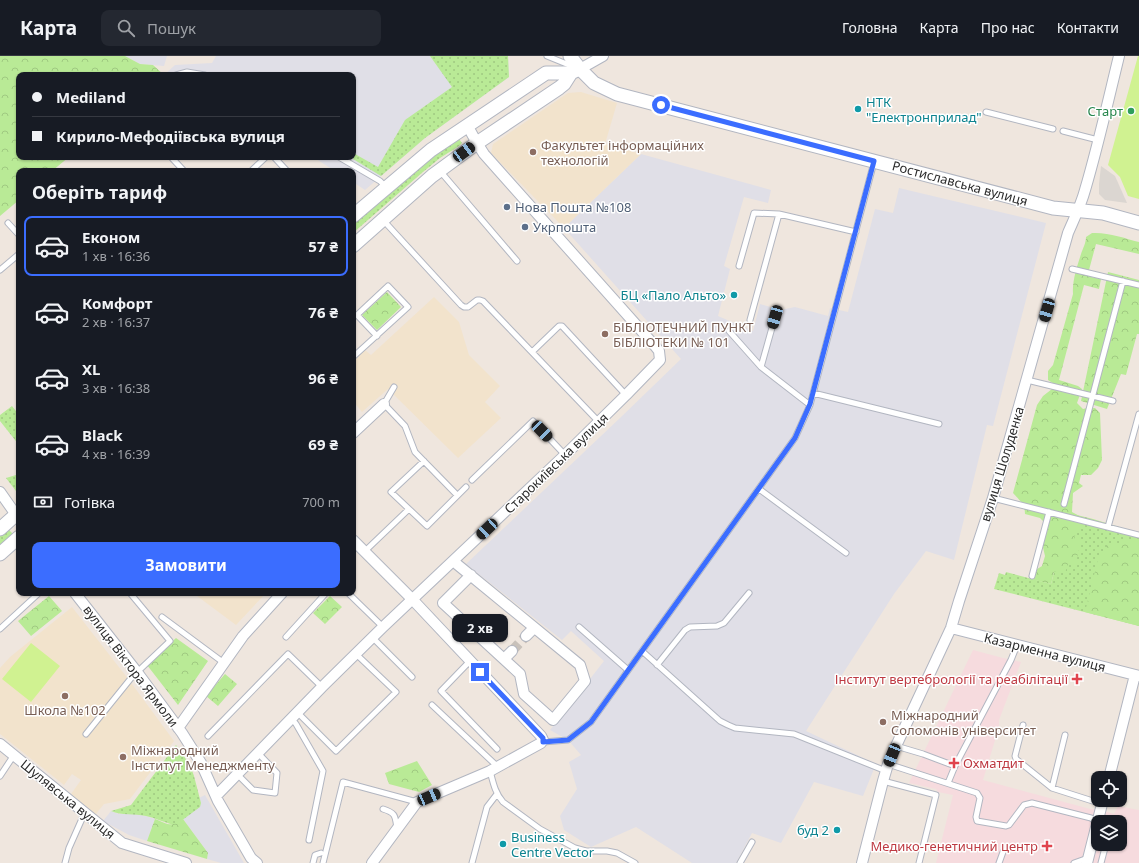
<!DOCTYPE html>
<html lang="uk">
<meta charset="utf-8">
<style>
body{margin:0;font-family:"Noto Sans",sans-serif;background:#242831;color:#f1f3f6;height:100vh;display:flex;flex-direction:column;font-size:15px;white-space:nowrap}
*{box-sizing:border-box;margin:0}
p{font-size:13px;color:#9ea1a6}
.icon{flex:none;width:22px;height:22px;fill:none;stroke:currentColor;stroke-width:2;stroke-linecap:round;stroke-linejoin:round}
.map{position:relative;flex:1;overflow:hidden}
.side{position:absolute;left:16px;top:112px;width:340px;height:428px;display:flex;flex-direction:column;background:#171b24;border-radius:8px;box-shadow:0 1px 3px #0004}
.side>*{flex:none}
.top-card{position:absolute;left:16px;top:16px;width:340px;height:88px;border-radius:8px;box-shadow:0 1px 3px #0004;display:grid;align-content:center;height:88px;padding:0 16px;background:#171b24}
.fabs{position:absolute;left:1091px;top:715px;display:grid;gap:8px}
.fabs a{display:grid;place-items:center;width:36px;height:36px;border-radius:8px;background:#171b24;box-shadow:0 1px 3px #0004;font-size:20px}
.end{position:absolute;width:18px;height:18px;margin:-9px;border:5px solid #3b6dff;background:#fff;box-shadow:0 0 0 2px #fff}
.from{border-radius:50%}
.bubble{position:absolute;height:28px;border-radius:8px;background:#171b24;box-shadow:0 1px 3px #0004;font-size:13px;font-weight:700;line-height:28px;text-align:center}
.car{position:absolute;width:12px;height:24px;margin:-12px -6px;border-radius:5px;box-shadow:0 0 3px 1px #0007;background:linear-gradient(#222 24%,#8ab4d8 0 40%,#222 0 76%,#8ab4d8 0 86%,#222 0)}
.top-card b{display:flex;align-items:center;gap:14px;height:38px;font-size:15px}
.top-card b+b{border-top:1px solid #363941}
.top-card i{width:10px;height:10px;background:#f1f3f6}
ul{padding:0;list-style:none}
li{display:flex;align-items:center;gap:12px;height:60px;margin:0 8px 6px;padding:0 8px;border:2px solid transparent;border-radius:8px}
li div{flex:1}
li b{display:block;font-size:15px}
li em{font-style:normal;font-weight:700}
li.current{border-color:#3b6dff}
li>.icon{width:36px;height:36px;stroke-width:1.5}
h2{padding:0 16px;font-size:18px;line-height:48px}
.pay{display:flex;align-items:center;gap:10px;height:44px;padding:0 16px;font-size:15px}
.pay p{margin-inline-start:auto}
.primary-button{display:flex;gap:8px;margin-top:auto;padding:8px 16px}
.primary-button a{flex:1;height:46px;border-radius:8px;background:#3b6dff;color:#fff;font-size:16px;font-weight:700;line-height:46px;text-align:center}
header{display:flex;align-items:center;gap:24px;box-sizing:border-box;height:56px;padding:0 20px;background:#171b24;border-bottom:1px solid #363941}
header strong{font-size:19px}
nav{display:flex;gap:22px;margin-inline-start:auto;font-size:14px}
.search{width:280px;height:36px;background:#242831;display:flex;align-items:center;gap:10px;box-sizing:border-box;padding:0 14px;border-radius:8px;color:#9ea1a6;font-size:15px}
.map>svg:first-child{display:block}
.industrial{fill:#e0dfe7}
.education{fill:#f2e3cc}
.medical{fill:#f6dbde;fill-rule:evenodd}
.grass{fill:url(#grass-dots)}
.forest{fill:url(#forest-crowns)}
.pitch{fill:#d0f291}
.plaza{fill:#dbd6d1}
.lines{fill:none;stroke-linecap:round;stroke-linejoin:round}
.minor-tunnel{stroke:#c8c1ba;stroke-width:10;stroke-dasharray:10 5;stroke-linecap:butt}
.service-casing{stroke:#b2b6c1;stroke-width:7}
.minor-casing{stroke:#b2b6c1;stroke-width:12}
.tertiary-casing{stroke:#b2b6c1;stroke-width:15}
.service{stroke:#fff;stroke-width:5}
.minor{stroke:#fff;stroke-width:10}
.tertiary{stroke:#fff;stroke-width:13}
.route{stroke:#3b6dff;stroke-width:5}
.culture-dot{fill:#0f9aa8;stroke:#fff;stroke-width:1.5}
.leisure-dot{fill:#2e9e5b;stroke:#fff;stroke-width:1.5}
.education-dot{fill:#8d6e63;stroke:#fff;stroke-width:1.5}
.service-dot{fill:#5c6f8a;stroke:#fff;stroke-width:1.5}
.health-dot{fill:#e0444e;stroke:#fff;stroke-width:1.5}
.labels{text-anchor:middle;dominant-baseline:central;stroke-width:3;stroke-linejoin:round;paint-order:stroke}
.culture-label{font-size:13px;fill:#0d838f;stroke:#fff;text-anchor:start}
.leisure-label{font-size:13px;fill:#27864d;stroke:#fff;text-anchor:end}
.education-label{font-size:13px;fill:#785e54;stroke:#fff;text-anchor:start}
.street-label{font-size:13px;fill:#2c2c2c;stroke:#fff}
.service-label{font-size:13px;fill:#4e5e75;stroke:#fff;text-anchor:start}
.health-label{font-size:13px;fill:#be3a42;stroke:#fff;text-anchor:end}
</style>
<header>
<strong>Карта</strong>
<div class="search"><svg class="icon" aria-label="search" viewBox="0 0 24 24"><circle cx="10" cy="10" r="6"/><path d="M15 15l6 6"/></svg>Пошук</div>
<nav><a>Головна</a><a>Карта</a><a>Про нас</a><a>Контакти</a></nav>
</header>
<div class="map">
<svg width="1139" height="807" viewBox="0 0 1139 807">
<defs>
<pattern id="grass-dots" width="8" height="8" patternUnits="userSpaceOnUse"><rect width="8" height="8" fill="#b9ea96"/><path d="M2 2h.1M6 6h.1" fill="none" stroke="#9fc981" stroke-width="1.8" stroke-linecap="round"/></pattern>
<pattern id="forest-crowns" width="20" height="18" patternUnits="userSpaceOnUse"><rect width="20" height="18" fill="#b9ea96"/><path d="M2 6a3 3 0 1 1 6 0M12 15a3 3 0 1 1 6 0" fill="none" stroke="#9fc981"/></pattern>
</defs>
<rect width="100%" height="100%" fill="#efe6de"/>
<path class="industrial" d="M125,0H167L164,10L140,8Z
M216,0H508L509,21L425,82L365,134L353,126V115H335L313,101H353V19H164L175,9L212,7Z
M641,98L771,134L768,147L744,141L724,210L730,213L718,260L753,275L760,248L780,254L795,251L828,260L830,252L848,256L875,153L893,157L899,132L1046,167L993,370L987,369L954,504L926,495L894,538L806,675L876,708L863,740L814,726L781,787L752,777L736,807H692L636,771L591,791L564,774L560,760L577,733L569,706L581,699L568,684L550,674L604,605L571,575L562,584L466,508L620,362L681,303L564,172Z
M205,739L244,807H221L207,803L208,797L183,763L199,751L201,747L199,742Z
M111,755L119,758L131,757L146,760L155,763L147,785L129,779L103,765Z"/>
<path class="education" d="M581,36L617,47L605,88L641,98L564,172L491,97L493,88L568,37Z
M434,241L459,266L469,299L500,330L485,346L501,362L458,402L388,333L362,356L353,345V306L365,294L371,299Z
M193,537H266L236,569Z
M72,551L129,624L174,685L130,743L104,748L95,759L71,738L81,724L72,718L64,729L0,678V612L10,601Z"/>
<path class="medical" d="M973,594L1003,602L1021,606L999,664V671L983,724L1090,753L1101,754L1114,758L1118,750L1139,754V807H936L953,739L938,736L936,733L909,727ZM1098,766H1120V788H1098Z"/>
<path class="grass" d="M430,0H508L509,21L425,82L381,120L353,103L355,98L378,111L405,64L452,31Z
M459,83L462,87L459,90L440,102L423,116L353,177V165L414,111Z
M12,350L19,359V389L0,365V359Z
M19,417V439L6,422L16,419Z
M1069,457L1093,463L1139,477V570L994,533L999,517L1005,519L1006,516L1051,528Z
M3,474H9L13,478L0,490V477Z
M176,689L190,709L194,720L201,747L200,751L177,768L173,769C164,766 155,762 146,760C134,757 122,760 111,755L131,749Z"/>
<path class="forest" d="M0,0H125L140,8L153,9L164,19H19V101H69L52,115H19V144L0,160Z
M1092,177C1108,176 1124,182 1139,186V198L1096,188L1089,214L1091,221L1101,223L1099,233L1084,229L1059,324L1078,330L1082,333L1077,347L1083,353L1087,352H1095L1100,357L1102,404L1098,412L1091,419H1081L1079,427L1083,430L1073,437L1072,456L1083,462C1081,469 1077,475 1074,482L1081,486L1075,509L1068,508L1065,517L1058,515L1054,516L1051,528L1030,523L1034,515L1042,510L1045,500L1041,483L1046,468L1040,462L1025,458C1025,448 1019,444 1013,437L1037,349L1043,340L1052,333L1054,328L1048,324V315L1053,309L1073,238C1072,225 1077,211 1081,198C1083,192 1086,187 1086,181Z
M1108,216L1139,224V278H1137L1126,319L1121,318L1107,353L1081,345Z
M387,236L401,251L377,274L362,259Z
M1129,483H1139V570L1085,556L1098,503L1104,499L1108,488H1118Z
M49,540L62,555L31,580L18,565Z
M330,540L342,551L325,568L313,557Z
M176,582L208,605L178,649L147,609Z
M225,618L237,628L218,650L206,640Z
M417,705L432,729L419,736L389,728L385,717Z
M155,763C168,768 171,772 183,763L208,797L207,803L147,785Z"/>
<path class="pitch" d="M1138,0H1139V143L1128,140L1120,121L1108,109Z
M31,587L60,610L31,646L2,623Z"/>
<path class="plaza" d="M1101,110L1115,120L1127,147L1105,144L1099,138V128Z"/>
<g class="lines">
<path class="minor-tunnel" d="M512,595L526,580"/>
<defs>
<path id="service" d="M547,0L574,11
M176,19L187,16L205,19
M986,56L1053,73
M1063,75L1098,84
M171,101L184,115
M274,101L287,115
M339,101L380,125L386,131
M251,115L266,101
M440,115L517,205
M383,164L461,249L464,251H468L477,244H480L483,245L599,366
M8,167L19,179
M739,210L754,157L779,158L856,176
M1072,213L1139,229
M0,214L19,198
M750,264L779,158
M729,275L761,311L810,349
M532,296L559,270H562L626,339
M353,301L408,251L388,230L357,259L377,280
M761,311L775,261
M1027,324L1113,345
M394,331L384,348L405,370L415,396L457,439
M813,337L939,368
M472,424L533,365L565,399
M759,433L846,497
M993,442L1139,479
M1064,448L1123,225
M409,453L391,436L424,405
M1108,471L1139,358
M364,496L409,453L427,470L466,431
M1032,520L1049,456
M348,537L383,571
M162,561L224,607
M579,571L628,614
M0,573L39,537
M286,581L326,537
M373,582L412,621
M642,595L720,665L728,669L735,672L794,678L886,715
M470,605L441,635L497,693
M657,609L685,574L690,571L717,570L724,567L749,537
M432,649L498,711
M298,657L336,695L396,636L356,598
M292,663L296,668L323,715L309,784
M1023,669L1015,700L1016,703L1052,732L1102,748
M86,678L132,621L170,585L130,537
M208,680L288,598L322,631
M543,686L568,684L591,666L795,382L810,349L874,106
M896,690L923,698L955,710
M888,708L977,737L980,742L976,761L977,765L1006,770L1009,769L1024,749L1032,747L1091,762L1098,768
M490,715C493,726 495,737 503,746L540,773L575,792L586,795H607L617,797L635,807
M237,718L253,734L275,737L277,717L258,697
M0,720L14,699
M883,725L936,739L919,807
M948,727L955,710L1011,604L1017,589
M1052,732L1065,679
M383,753C396,757 395,760 397,772
M65,807L69,792L85,756
M313,807L315,799L321,797
M323,807L343,726L417,746
M472,807L487,751L497,738
M740,807L752,786
M999,807L1003,796
M1074,807L1088,802
M1101,807L1106,788"/>
<path id="minor" d="M580,13L603,0
M353,377L384,348
M0,436L19,463
M353,484L412,543L541,680L543,684L541,687L490,715L417,746L372,807
M453,505L580,609L585,625L553,664L524,638L520,618L443,547L471,519
M75,537L137,616L182,677L201,707L218,745L251,802L257,807
M951,572L1139,620
M526,580L534,572
M504,603L512,595
M178,672L243,580L282,537
M0,688L122,787L186,807
M1109,722L1135,619
M216,740L322,631L383,571L565,399L626,339L660,304L659,295L655,290L484,98L477,87L467,69
M862,807L883,725L888,708L896,690L951,572L959,545L993,442L1068,177C1074,163 1081,149 1085,134C1098,90 1108,45 1119,0
M1087,807L1103,744"/>
<path id="tertiary" d="M570,0L580,13L594,27L617,38L1053,152L1103,157L1139,167
M353,160L431,94L546,17H571L577,14
M353,190L432,120L477,87L559,32L564,28L571,17
M0,473L19,456
M0,498L19,481"/>
</defs>
<use href="#service" class="service-casing"/>
<use href="#minor" class="minor-casing"/>
<use href="#tertiary" class="tertiary-casing"/>
<use href="#service" class="service"/>
<use href="#minor" class="minor"/>
<use href="#tertiary" class="tertiary"/>
</g>
<g class="lines">
<path class="route" d="M480,616L543,682V686L568,684L591,666L795,382L810,348L874,105L661,49"/>
</g>
<g class="culture-dot">
<circle cx="858" cy="53" r="4"/>
<circle cx="734" cy="239" r="4"/>
<circle cx="837" cy="774" r="4"/>
<circle cx="503" cy="788" r="4"/>
</g>
<circle class="leisure-dot" cx="1131" cy="55" r="4"/>
<g class="education-dot">
<circle cx="533" cy="96" r="4"/>
<circle cx="605" cy="278" r="4"/>
<circle cx="65" cy="640" r="4"/>
<circle cx="883" cy="666" r="4"/>
<circle cx="123" cy="701" r="4"/>
</g>
<g class="service-dot">
<circle cx="507" cy="151" r="4"/>
<circle cx="525" cy="171" r="4"/>
</g>
<g class="health-dot">
<path d="M1075 617h4v4h4v4h-4v4h-4v-4h-4v-4h4z"/>
<path d="M952 701h4v4h4v4h-4v4h-4v-4h-4v-4h4z"/>
<path d="M1045 784h4v4h4v4h-4v4h-4v-4h-4v-4h4z"/>
</g>
<g class="labels">
<g class="culture-label">
<text x="866" y="46">НТК<tspan x="866" dy="15">"Електронприлад"</tspan></text>
<text x="726" y="239" text-anchor="end">БЦ «Пало Альто»</text>
<text x="829" y="774" text-anchor="end">буд 2</text>
<text x="511" y="781">Business<tspan x="511" dy="15">Centre Vector</tspan></text>
</g>
<g class="leisure-label">
<text x="1123" y="55">Старт</text>
</g>
<g class="education-label">
<text x="541" y="89">Факультет інформаційних<tspan x="541" dy="15">технологій</tspan></text>
<text x="613" y="271">БІБЛІОТЕЧНИЙ ПУНКТ<tspan x="613" dy="15">БІБЛІОТЕКИ № 101</tspan></text>
<text x="65" y="654" text-anchor="middle">Школа №102</text>
<text x="891" y="659">Міжнародний<tspan x="891" dy="15">Соломонів університет</tspan></text>
<text x="131" y="694">Міжнародний<tspan x="131" dy="15">Інститут Менеджменту</tspan></text>
</g>
<g class="street-label">
<text transform="translate(960 127) rotate(15)">Ростиславська вулиця</text>
<text transform="translate(556 407) rotate(-44)">Старокиївська вулиця</text>
<text transform="translate(1002 408) rotate(-73)">вулиця Шолуденка</text>
<text transform="translate(1045 596) rotate(14)">Казарменна вулиця</text>
<text transform="translate(131 610) rotate(53)">вулиця Віктора Ярмоли</text>
<text transform="translate(68 743) rotate(39)">Шулявська вулиця</text>
</g>
<g class="service-label">
<text x="515" y="151">Нова Пошта №108</text>
<text x="533" y="171">Укрпошта</text>
</g>
<g class="health-label">
<text x="1068" y="623">Інститут вертебрології та реабілітації</text>
<text x="963" y="707" text-anchor="start">Охматдит</text>
<text x="1038" y="790">Медико-генетичний центр</text>
</g>
</g>
</svg>
<div class="fabs">
<a><svg class="icon" aria-label="locate" viewBox="0 0 24 24"><circle cx="12" cy="12" r="6"/><path d="M12 2v4M12 18v4M2 12h4M18 12h4"/></svg></a>
<a><svg class="icon" aria-label="layers" viewBox="0 0 24 24"><path d="M12 4l9 5-9 5-9-5zM3 14l9 5 9-5"/></svg></a>
</div>
<i class="end from" style="left:661px;top:49px"></i>
<i class="end" style="left:480px;top:616px"></i>
<div class="bubble" style="left:452px;top:558px;width:56px">2 хв</div>
<i class="car" style="left:464px;top:96px;rotate:54deg"></i>
<i class="car" style="left:1047px;top:254px;rotate:196deg"></i>
<i class="car" style="left:775px;top:261px;rotate:196deg"></i>
<i class="car" style="left:542px;top:375px;rotate:136deg"></i>
<i class="car" style="left:487px;top:473px;rotate:227deg"></i>
<i class="car" style="left:892px;top:699px;rotate:202deg"></i>
<i class="car" style="left:429px;top:741px;rotate:67deg"></i>
<div class="top-card">
<b><i class="from"></i>Mediland</b>
<b><i></i>Кирило-Мефодіївська вулиця</b>
</div>
<section class="side">
<h2>Оберіть тариф</h2>
<ul>
<li class="current"><svg class="icon" aria-label="car" viewBox="0 0 24 24"><path d="M5 17H2v-5l4-1 3-4h7l3 4 3 1v5h-3M9 17h6M6 11h13"/><circle cx="7" cy="17" r="2"/><circle cx="17" cy="17" r="2"/></svg><div><b>Економ</b><p>1 хв · 16:36</p></div><em>57 ₴</em></li>
<li><svg class="icon" aria-label="car" viewBox="0 0 24 24"><path d="M5 17H2v-5l4-1 3-4h7l3 4 3 1v5h-3M9 17h6M6 11h13"/><circle cx="7" cy="17" r="2"/><circle cx="17" cy="17" r="2"/></svg><div><b>Комфорт</b><p>2 хв · 16:37</p></div><em>76 ₴</em></li>
<li><svg class="icon" aria-label="car" viewBox="0 0 24 24"><path d="M5 17H2v-5l4-1 3-4h7l3 4 3 1v5h-3M9 17h6M6 11h13"/><circle cx="7" cy="17" r="2"/><circle cx="17" cy="17" r="2"/></svg><div><b>XL</b><p>3 хв · 16:38</p></div><em>96 ₴</em></li>
<li><svg class="icon" aria-label="car" viewBox="0 0 24 24"><path d="M5 17H2v-5l4-1 3-4h7l3 4 3 1v5h-3M9 17h6M6 11h13"/><circle cx="7" cy="17" r="2"/><circle cx="17" cy="17" r="2"/></svg><div><b>Black</b><p>4 хв · 16:39</p></div><em>69 ₴</em></li>
</ul>
<div class="pay"><svg class="icon" aria-label="cash" viewBox="0 0 24 24"><path d="M3 7h18v10H3z"/><circle cx="12" cy="12" r="2"/></svg>Готівка<p>700 m</p></div>
<div class="primary-button"><a>Замовити</a></div>
</section>
</div>
